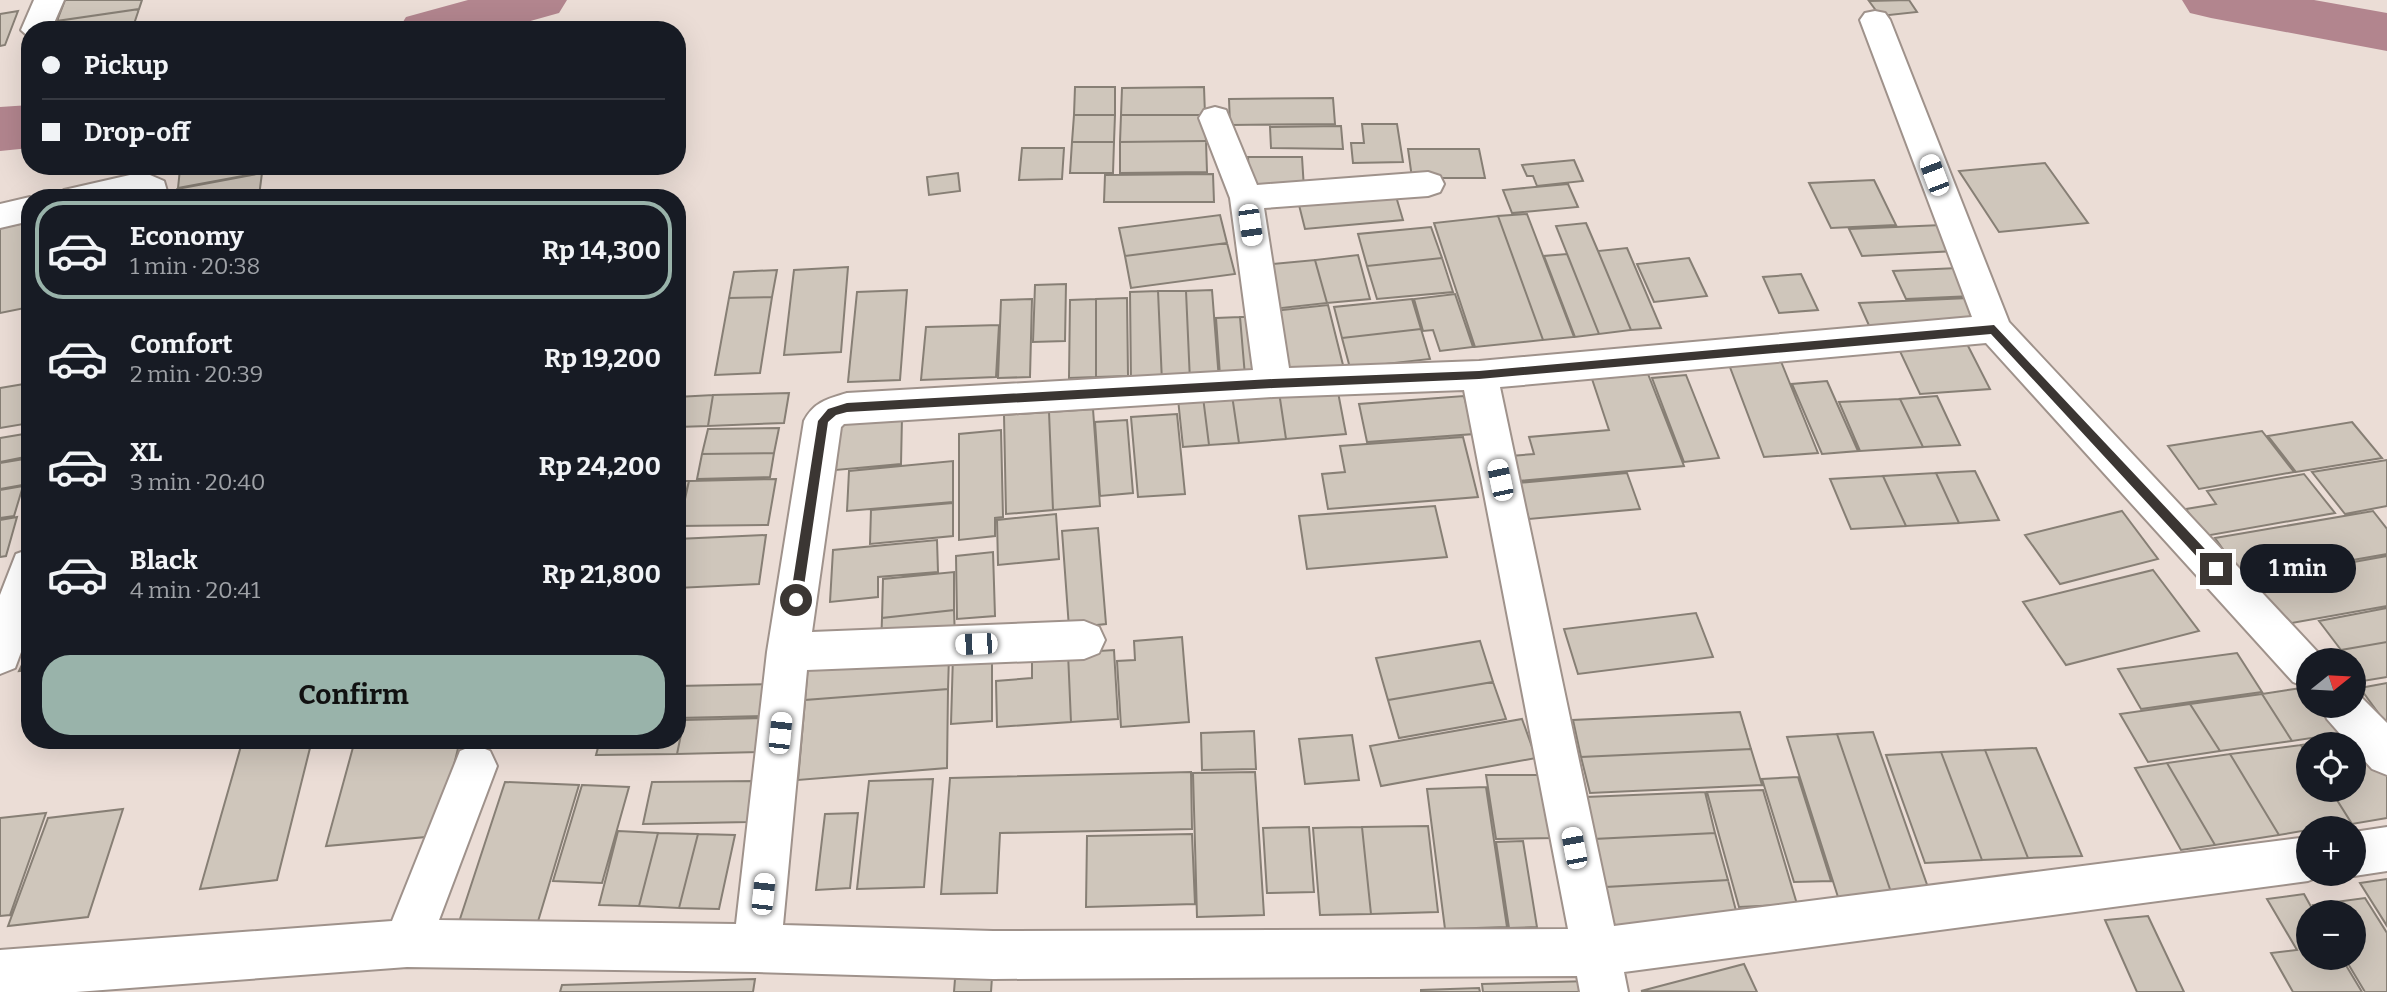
<!DOCTYPE html>
<meta charset="utf-8">
<style>
body{margin:0;font-family:Bitter,serif;background:#20242c;color:#f1f3f6;height:100vh;display:flex;flex-direction:column;font-size:26px;white-space:nowrap}
*{box-sizing:border-box;margin:0}
p{font-size:23px;color:#9ea1a6}
.icon{flex:none;width:38px;height:38px;fill:none;stroke:currentColor;stroke-width:2;stroke-linecap:round;stroke-linejoin:round}
.map{position:relative;flex:1;overflow:hidden}
.sheet{position:absolute;left:21px;top:189px;width:665px;height:560px;display:flex;flex-direction:column;background:#171b24;border-radius:28px;box-shadow:0 7px 28px #0002}
.sheet>*{flex:none}
.guide{position:absolute;left:21px;top:21px;width:665px;height:154px;border-radius:28px;box-shadow:0 7px 28px #0002;display:grid;align-content:center;height:154px;padding:0 21px;background:#171b24}
.needle{width:46px;rotate:72deg}
.controls{position:absolute;left:2296px;top:648px;display:grid;gap:14px}
.controls a{display:grid;place-items:center;width:70px;height:70px;border-radius:50%;background:#171b24;box-shadow:0 7px 28px #0002;font-size:35px}
.end{position:absolute;width:32px;height:32px;margin:-16px;border:9px solid #3b3633;background:#fff;box-shadow:0 0 0 4px #fff}
.from{border-radius:50%}
.bubble{position:absolute;height:49px;border-radius:24px;background:#171b24;box-shadow:0 7px 28px #0002;font-size:23px;font-weight:700;line-height:49px;text-align:center}
.car{position:absolute;width:21px;height:42px;margin:-21px -10px;border-radius:9px;box-shadow:0 0 5px 2px #0007;background:linear-gradient(#fff 24%,#345 0 40%,#fff 0 76%,#345 0 86%,#fff 0)}
.guide b{display:flex;align-items:center;gap:24px;height:66px;font-size:26px}
.guide b+b{border-top:2px solid #363941}
.guide i{width:18px;height:18px;background:#f1f3f6}
ul{padding:12px 0 0;list-style:none}
li{display:flex;align-items:center;gap:21px;height:98px;margin:0 14px 10px;padding:0 7px;border:4px solid transparent;border-radius:28px}
li div{flex:1}
li b{display:block;font-size:26px}
li em{font-style:normal;font-weight:700}
li.selected{border-color:#99b3aa}
li>.icon{width:63px;height:63px;stroke-width:1.5}
.button{display:flex;gap:14px;margin-top:auto;padding:14px 21px}
.button a{flex:1;height:80px;border-radius:28px;background:#99b3aa;color:#111;font-size:28px;font-weight:700;line-height:80px;text-align:center}
.map>svg:first-child{display:block}
.lines{fill:none;stroke-linecap:round;stroke-linejoin:round}
.river{fill:#b2858e;fill-rule:evenodd}
.building{fill:#cfc6bb;stroke:#877f75;stroke-width:2}
.street-casing{stroke:#9f928b;stroke-width:4}
.street{fill:#fff;fill-rule:evenodd}
.route{fill:#3b3633}
</style>
<div class="map">
<svg width="2387" height="992" viewBox="0 0 2387 992">
<rect width="100%" height="100%" fill="#ebddd6"/>
<g class="lines">
<path class="river" d="M468,0H567L559,13L498,30H398L406,17Z
M2182,0H2314L2387,13V51L2211,18L2190,13Z
M30,105V148L0,151V107Z"/>
</g>
<path class="building" d="M65,0H142L139,9L57,21Z
M1909,0L1917,12L1880,16L1869,1Z
M139,9L132,30H54L57,21Z
M18,11L5,45L0,46V14Z
M1075,87H1115V115H1074Z
M1204,87L1205,115H1121L1122,88Z
M1333,98L1335,124L1230,125L1229,99Z
M1074,115H1115L1114,142H1072Z
M1121,115H1205L1206,141L1120,142Z
M1362,124H1397L1403,162L1353,163L1351,143H1364Z
M1341,126L1343,149L1271,148L1270,127Z
M1206,141L1207,172L1120,173V142Z
M1072,142H1114L1113,173H1070Z
M1022,148H1064L1062,179L1019,180Z
M1408,149H1479L1485,178H1412Z
M1248,157H1302L1304,189L1250,190Z
M1574,160L1583,181L1537,186L1533,176H1527L1522,165Z
M2045,163L2088,223L1999,232L1959,171Z
M195,166H265L264,172L178,188L180,169Z
M262,173L259,196L176,198L177,189Z
M958,173L960,191L929,195L927,177Z
M1213,174L1214,202H1104L1105,175Z
M1874,180L1896,225L1831,228L1809,183Z
M1568,184L1578,207L1512,213L1503,190Z
M1395,193L1403,220L1305,229L1298,201Z
M1527,214L1574,337L1543,340L1498,216Z
M1220,215L1227,243L1125,256L1119,228Z
M1498,216L1543,340L1475,347L1434,223Z
M30,222V307L0,313V228Z
M1586,223L1598,251L1631,330L1599,334L1556,226Z
M1942,225L1955,251L1862,256L1849,229Z
M1431,227L1442,258L1367,266L1358,234Z
M1227,243L1235,274L1131,288L1125,256Z
M1627,248L1661,328L1631,330L1598,251Z
M1567,254L1599,334L1575,337L1544,256Z
M1358,255L1370,299L1327,303L1315,260Z
M1442,258L1453,292L1377,299L1367,266Z
M1689,258L1707,296L1654,302L1637,264Z
M1315,260L1327,303L1273,309L1263,265Z
M848,267L841,352L784,355L794,270Z
M1958,268L1973,296L1906,299L1893,271Z
M777,270L772,297L729,298L734,272Z
M1801,274L1818,310L1779,313L1763,277Z
M1066,284L1065,341L1033,342L1035,285Z
M907,290L900,380L848,382L857,292Z
M1212,290L1219,380L1190,381L1186,291Z
M1158,291H1186L1190,381L1162,382Z
M1158,291L1162,382L1131,383L1130,292Z
M1455,294L1473,347L1440,351L1433,330L1423,331L1414,299Z
M772,297L760,373L715,375L729,298Z
M1127,298L1128,376L1096,377V299Z
M1969,298L1983,325L1871,330L1859,303Z
M1032,299L1030,377L998,378L1001,300Z
M1096,299V377L1069,378L1070,300Z
M1412,299L1421,329L1342,338L1334,307Z
M1328,305L1344,369L1287,375L1273,311Z
M1240,317L1245,376H1220L1216,318Z
M1240,317H1260L1266,375L1245,376Z
M999,325L996,377L921,380L926,327Z
M1421,329L1430,359L1350,368L1342,338Z
M1965,340L1990,389L1920,394L1897,345Z
M1780,359L1818,453L1764,457L1728,362Z
M1648,374L1684,466L1518,481L1511,456L1534,454L1529,437L1609,430L1592,379Z
M1686,375L1719,458L1684,462L1652,378Z
M1827,381L1858,451L1822,454L1792,384Z
M30,383V423L0,428V388Z
M1337,387L1346,434L1286,439L1279,392Z
M1279,392L1286,439L1239,443L1232,395Z
M789,393L784,423L708,426L713,395Z
M713,395L708,426L677,427V397Z
M1232,395L1239,443L1209,445L1203,397Z
M1464,396L1474,434L1367,442L1359,404Z
M1937,396L1960,445L1923,447L1900,399Z
M1203,397L1209,445L1183,447L1178,399Z
M1900,399L1923,447L1860,451L1839,402Z
M1093,409L1100,506L1053,510L1049,412Z
M1049,412L1053,510L1006,514L1004,415Z
M1177,414L1185,494L1138,497L1131,417Z
M902,417L901,464L836,470L838,422Z
M1127,420L1133,493L1100,496L1095,422Z
M2352,422L2382,458L2296,472L2268,436Z
M779,428L774,453L702,454L708,429Z
M1001,430L1003,517L995,518V536L959,540V434Z
M2262,431L2294,472L2199,489L2168,446Z
M30,433V456L0,462V438Z
M1463,437L1478,497L1328,509L1322,474L1345,472L1340,446Z
M774,453L770,477L697,479L702,454Z
M30,458L28,484L0,489V463Z
M2387,460V506L2345,514L2312,472Z
M953,461V502L847,511L849,471Z
M1975,471L1999,520L1959,523L1936,473Z
M1627,473L1640,509L1529,519L1518,483Z
M1936,473L1959,523L1906,526L1883,476Z
M2304,474L2335,513L2205,536L2186,509L2216,504L2207,491Z
M1883,476L1906,526L1851,529L1830,479Z
M776,479L768,525L679,526L689,481Z
M677,481H689L677,526Z
M23,486L14,516L0,518V490Z
M953,503V536L870,544L871,510Z
M1435,506L1447,557L1307,569L1299,516Z
M2122,511L2158,559L2060,584L2025,535Z
M2373,511L2387,529V554L2244,579L2215,538Z
M1056,514L1059,559L998,565L997,520Z
M17,517L6,556L0,557V520Z
M1098,528L1106,624L1069,628L1062,531Z
M766,535L759,584L677,588V539Z
M937,540L938,572L878,577V597L830,602L833,550Z
M993,552L995,616L957,619L956,556Z
M2387,556V606L2286,624L2254,580Z
M2153,570L2199,631L2066,665L2023,602Z
M954,572V610L882,618L883,579Z
M2387,608V642L2341,650L2319,621Z
M954,610L955,639L881,647L882,618Z
M1696,613L1713,657L1578,674L1564,629Z
M1182,637L1189,722L1121,727L1117,661L1135,660L1134,641Z
M1480,641L1493,682L1388,700L1376,658Z
M2387,642V677L2363,681L2354,668V660H2348L2341,650Z
M30,648V670L19,671Z
M1114,650L1118,719L1071,722L1068,653Z
M992,651V721L951,724L953,655Z
M1068,653L1071,722L997,727L996,681L1032,678V656Z
M2237,653L2262,692L2141,709L2118,669Z
M949,656L948,689L805,700L808,665Z
M1493,682L1506,719L1399,738L1388,700Z
M2387,683V725L2360,688Z
M770,684L765,716L677,718V686Z
M2308,687V705H2334L2351,732L2292,741L2262,694Z
M948,689L947,768L798,780L805,700Z
M2262,694L2292,741L2220,751L2190,704Z
M2190,704L2220,751L2148,762L2120,714Z
M1740,712L1751,749L1581,757L1573,720Z
M765,718L759,752L677,754L684,720Z
M1522,719L1536,758L1381,786L1370,746Z
M677,720H684L677,754L596,755L600,740H677Z
M1254,731L1256,769L1202,770L1201,733Z
M1873,732L1930,893L1892,895L1837,734Z
M1837,734L1892,895L1838,897L1787,737Z
M1352,735L1359,780L1305,784L1299,739Z
M2367,735L2387,765V818L2352,824L2330,789H2354V744H2308V756L2301,745Z
M292,740H312L277,880L200,889L241,746Z
M355,740H460L437,836L326,846Z
M2301,745L2308,756V789H2330L2352,824L2308,828V830L2279,835L2230,754Z
M2036,748L2082,856L2028,858L1985,750Z
M1751,749L1762,785L1590,793L1581,757Z
M1985,750L2028,858L1982,860L1941,752Z
M1941,752L1982,860L1925,863L1886,755Z
M2230,754L2279,835L2215,845L2167,763Z
M2167,763L2215,845L2181,850L2135,768Z
M1191,772L1192,829L1000,833L997,893L941,894L950,778Z
M1255,772L1264,915L1197,917L1193,773Z
M1486,775H1544L1555,838L1496,839Z
M1798,777L1831,881L1794,882L1762,779Z
M933,779L924,887L857,889L869,781Z
M756,781L749,822L643,824L652,782Z
M505,782L579,785L536,928L458,925Z
M582,785L629,787L602,883L553,881Z
M1486,787L1507,927L1445,929L1427,789Z
M1763,790L1797,904L1739,907L1707,792Z
M1705,792L1715,833L1594,839L1586,797Z
M123,809L88,917L8,926L48,818Z
M46,813L10,915L0,916V818Z
M858,813L850,888L816,890L825,814Z
M1428,826L1438,912L1371,914L1362,827Z
M1309,827L1314,892L1267,893L1263,828Z
M1362,827L1371,914L1320,915L1313,828Z
M618,831L658,833L639,906L599,905Z
M658,833L698,834L679,908L639,906Z
M1715,833L1728,880L1606,887L1594,839Z
M698,834L735,835L719,909L679,908Z
M1192,834L1195,904L1086,907L1087,836Z
M1523,841L1537,927L1509,928L1496,842Z
M2387,879V926L2360,883Z
M1728,880L1740,926L1615,932L1606,887Z
M2304,894L2314,912H2308V957H2341L2362,992H2293L2271,953L2297,950L2267,899Z
M2365,898L2387,933V992H2365L2344,957H2354V912H2317L2313,905Z
M2148,916L2184,992H2137L2105,920Z
M1744,964L1757,992L1641,991Z
M992,977L991,992H954L955,979Z
M755,979L753,992H560L562,985Z
M1591,981L1593,992H1483L1482,984Z
M1479,988L1480,992H1421V990Z"/>
<g class="lines">
<defs>
<path id="street" d="M34,0H64L51,30H30V38L21,30Z
M1875,11L1885,13L1890,20L2009,322L2325,660H2308V688L2293,682L1986,343L1500,387L1614,926L2308,837V873L2324,875L2308,881L1624,972L1628,992H1580L1577,976L993,979L757,972L407,967L76,992H0V950L392,921L460,751L475,745L490,751L497,766L439,920L736,924L767,652L804,421C814,402 827,399 847,393L1253,370L1230,198L1199,118L1204,110L1215,107L1226,110L1257,185L1428,172L1440,176L1444,184L1440,192L1428,196L1264,208L1289,368L1479,361L1972,317L1860,20L1865,13ZM1464,390L1568,929L993,931L783,925L807,670L1084,659L1099,653L1105,640L1099,627L1084,621L812,632L841,427L844,424L1273,397Z
M143,172L164,181L169,198H60L64,190Z
M30,197V221L0,228V204Z
M30,549V628L15,668L0,674V595L16,554Z
M2354,690L2387,723V775L2372,769L2354,749V744H2349L2327,719L2321,705H2354Z
M2387,827V871L2354,876L2346,873H2354V832Z"/>
</defs>
<use href="#street" class="street-casing"/>
<use href="#street" class="street"/>
</g>
<path class="route" d="M1994,325L2220,565V573H2212L1991,334L1479,379L1273,388L847,412L836,415L828,422L802,600L796,606L790,600L818,421L828,409L847,403L1273,379L1479,371Z"/>
</svg>
<div class="controls">
<a><svg class="needle" viewBox="-14 -14 28 28"><path d="M0-13l5 13h-10z" fill="#e53935"/><path d="M0 13l5-13h-10z" fill="#9ea1a6"/></svg></a>
<a><svg class="icon" aria-label="locate" viewBox="0 0 24 24"><circle cx="12" cy="12" r="6"/><path d="M12 2v4M12 18v4M2 12h4M18 12h4"/></svg></a>
<a>+</a>
<a>−</a>
</div>
<i class="end from" style="left:796px;top:600px"></i>
<i class="end" style="left:2216px;top:569px"></i>
<div class="bubble" style="left:2240px;top:544px;width:116px">1 min</div>
<i class="car" style="left:1934px;top:175px;rotate:339deg"></i>
<i class="car" style="left:1250px;top:225px;rotate:172deg"></i>
<i class="car" style="left:1500px;top:480px;rotate:348deg"></i>
<i class="car" style="left:976px;top:644px;rotate:268deg"></i>
<i class="car" style="left:780px;top:733px;rotate:6deg"></i>
<i class="car" style="left:1574px;top:848px;rotate:349deg"></i>
<i class="car" style="left:763px;top:894px;rotate:6deg"></i>
<div class="guide">
<b><i class="from"></i>Pickup</b>
<b><i></i>Drop-off</b>
</div>
<section class="sheet">
<ul>
<li class="selected"><svg class="icon" aria-label="car" viewBox="0 0 24 24"><path d="M5 17H2v-5l4-1 3-4h7l3 4 3 1v5h-3M9 17h6M6 11h13"/><circle cx="7" cy="17" r="2"/><circle cx="17" cy="17" r="2"/></svg><div><b>Economy</b><p>1 min · 20:38</p></div><em>Rp 14,300</em></li>
<li><svg class="icon" aria-label="car" viewBox="0 0 24 24"><path d="M5 17H2v-5l4-1 3-4h7l3 4 3 1v5h-3M9 17h6M6 11h13"/><circle cx="7" cy="17" r="2"/><circle cx="17" cy="17" r="2"/></svg><div><b>Comfort</b><p>2 min · 20:39</p></div><em>Rp 19,200</em></li>
<li><svg class="icon" aria-label="car" viewBox="0 0 24 24"><path d="M5 17H2v-5l4-1 3-4h7l3 4 3 1v5h-3M9 17h6M6 11h13"/><circle cx="7" cy="17" r="2"/><circle cx="17" cy="17" r="2"/></svg><div><b>XL</b><p>3 min · 20:40</p></div><em>Rp 24,200</em></li>
<li><svg class="icon" aria-label="car" viewBox="0 0 24 24"><path d="M5 17H2v-5l4-1 3-4h7l3 4 3 1v5h-3M9 17h6M6 11h13"/><circle cx="7" cy="17" r="2"/><circle cx="17" cy="17" r="2"/></svg><div><b>Black</b><p>4 min · 20:41</p></div><em>Rp 21,800</em></li>
</ul>
<div class="button"><a>Confirm</a></div>
</section>
</div>
